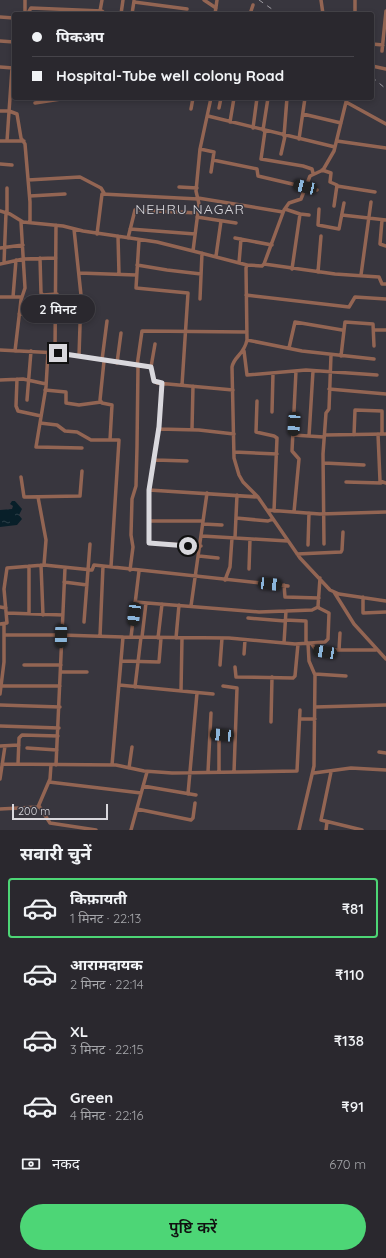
<!DOCTYPE html>
<html lang="hi">
<meta charset="utf-8">
<style>
body{margin:0;font-family:Quicksand,"Noto Sans Devanagari",sans-serif;background:#323036;color:#f1f3f6;height:100vh;display:flex;flex-direction:column;font-size:15px;white-space:nowrap}
*{box-sizing:border-box;margin:0}
p{font-size:13px;color:#a5a6aa}
.icon{flex:none;width:22px;height:22px;fill:none;stroke:currentColor;stroke-width:2;stroke-linecap:round;stroke-linejoin:round}
.map{position:relative;height:830px;overflow:hidden}
.details{display:flex;flex-direction:column;background:#2a282e;flex:1}
.details>*{flex:none}
.hud{position:absolute;left:12px;top:12px;width:362px;height:88px;border-radius:4px;box-shadow:0 2px 6px #0003,0 0 0 1px #46444a;display:grid;align-content:center;height:88px;padding:0 20px;background:#2a282e}
.scale{position:absolute;left:12px;bottom:10px;width:96px;box-sizing:border-box;padding-left:4px;border:2px solid #d9d8dd;border-top:0;font-size:11px;line-height:14px;white-space:nowrap;color:#d9d8dd;-webkit-text-stroke:3px #38363e;paint-order:stroke}
.end{position:absolute;width:18px;height:18px;margin:-9px;border:5px solid #d9d8dd;background:#111;box-shadow:0 0 0 2px #111}
.from{border-radius:50%}
.bubble{position:absolute;height:28px;border-radius:14px;background:#2a282e;box-shadow:0 2px 6px #0003,0 0 0 1px #46444a;font-size:13px;font-weight:600;line-height:28px;text-align:center}
.car{position:absolute;width:12px;height:24px;margin:-12px -6px;border-radius:5px;box-shadow:0 0 3px 1px #0007;background:linear-gradient(#222 24%,#8ab4d8 0 40%,#222 0 76%,#8ab4d8 0 86%,#222 0)}
.hud b{display:flex;align-items:center;gap:14px;height:38px;font-size:15px}
.hud b+b{border-top:1px solid #46444a}
.hud i{width:10px;height:10px;background:#f1f3f6}
ul{padding:0;list-style:none}
li{display:flex;align-items:center;gap:12px;height:60px;margin:0 8px 6px;padding:0 12px;border:2px solid transparent;border-radius:4px}
li div{flex:1}
li b{display:block;font-size:15px}
li em{font-style:normal;font-weight:600}
li.active{border-color:#4dd676}
li>.icon{width:36px;height:36px;stroke-width:1.5}
h2{padding:0 20px;font-size:18px;line-height:48px}
.pay{display:flex;align-items:center;gap:10px;height:44px;padding:0 20px;font-size:15px}
.pay p{margin-inline-start:auto}
.primary-button{display:flex;gap:8px;margin-top:auto;padding:8px 20px}
.primary-button a{flex:1;height:46px;border-radius:24px;background:#4dd676;color:#111;font-size:16px;font-weight:600;line-height:46px;text-align:center}
.map>svg:first-child{display:block}
.water{fill:url(#water-ripples)}
.lines{fill:none;stroke-linecap:round;stroke-linejoin:round}
.minor{stroke:#936553;stroke-width:3.5}
.rail{stroke:#9f9da3;stroke-width:1;stroke-dasharray:5 5;stroke-linecap:butt}
.route{stroke:#d9d8dd;stroke-width:5}
.labels{text-anchor:middle;dominant-baseline:central;stroke-width:3;stroke-linejoin:round;paint-order:stroke}
.neighbourhood-label{font-size:14px;letter-spacing:1px;fill:#d9d8dd;stroke:#38363e}
</style>
<div class="map">
<svg width="386" height="830" viewBox="0 0 386 830">
<defs>
<pattern id="water-ripples" width="26" height="14" patternUnits="userSpaceOnUse"><rect width="26" height="14" fill="#081f29"/><path d="M2 4q2-2 4 0t4 0M15 11q2-2 4 0t4 0" fill="none" stroke="#2b3f48"/></pattern>
</defs>
<rect width="100%" height="100%" fill="#38363e"/>
<path class="water" d="M12,501H15L22,509L19,515L22,519L17,525L0,527V510L12,509L13,506L10,504Z"/>
<g class="lines">
<path class="minor" d="M204,0L216,8
M321,0L323,14
M355,0V14
M134,2L187,9
M100,11L102,0
M25,13H28L31,8L102,11L105,14
M25,14V0
M121,14L123,0
M132,14L134,1
M215,14L217,0
M250,14L253,5
M0,17L14,18
M0,41L14,42
M372,44L383,45
M382,51L386,11
M372,66L386,69
M0,67L13,68
M211,98L200,149L196,191L199,204L193,251L247,265
M347,98L334,151L323,170L310,176L301,199L289,203L284,210L264,264L262,266L247,265L246,268L247,340C244,355 234,356 232,367L234,458L239,475L243,482L258,497L300,558L330,590L339,594L386,601
M346,102L386,124
M35,103L67,98
M219,108L221,98
M191,109L193,98
M0,111H9L17,114L21,138L25,144L30,202V223
M303,114L341,123
M208,116L335,147
M230,122L234,98
M253,128L257,98
M263,130L268,98
M265,131L261,159L303,166L312,169L313,173
M284,136L287,98
M299,139L305,98
M0,141H24
M7,141L12,68
M337,141L386,148
M200,149L214,152L211,172
M281,154L285,136
M213,160L257,169L258,176L305,187
M0,164L12,165
M322,170L331,173L330,182L337,185L334,206
M28,180L80,177L101,188L104,193
M337,186L375,192
M179,187L197,188
M305,188L317,190
M30,196L65,194
M198,198L283,212
M285,209L300,214L292,269
M319,209L318,225L339,229L344,203
M0,211L10,214L23,222L63,226L83,231L157,242L193,251
M7,213V188
M300,214L309,215
M342,215L386,220
M197,217L236,223
M382,220L380,244L386,246
M74,229L81,295L79,356
M130,229L195,234
M97,234L102,194L198,199
M118,236L119,274
M128,238L135,210L198,213
M235,238L272,245
M139,240L136,288L188,293L182,385
M0,248L23,245
M216,256L221,221
M40,258L41,293L43,295L57,294
M4,263L6,213
M239,263L241,239
M0,264L23,259L56,258
M264,264L335,274L379,277L382,284H386
M137,265L167,270L201,274
M318,272L321,236
M79,273L136,275
M361,275L371,202
M246,295L349,307L355,297L386,299
M0,297H21
M13,297L16,260
M200,299L202,253
M19,314L56,316
M374,330H386
M247,340L302,351L374,359
M289,348L295,322L342,330
M0,350L58,353L151,367L154,380L157,383L233,390
M15,351L21,300L25,288L21,222
M244,351L247,375L306,370L377,375
M48,352L46,387L36,447L82,448
M55,353L56,225
M341,356L345,322L373,324L374,346
M102,360L107,321
M104,361L100,400L102,403L112,405L110,440
M117,363L121,333
M137,366L142,331L247,332
M151,367L155,344
M17,379L16,406L18,411L41,416
M0,380L23,379L46,384
M162,383L159,427L149,490V543L201,546
M329,389L386,394
M45,390L66,392V403L79,405L101,402
M27,400L31,351
M257,401L256,432L274,436L277,438L274,511
M272,412L273,373
M40,423L57,425L65,431L77,432L91,440H119L111,567
M158,429L199,430L234,434
M192,429L193,386
M378,434L380,481L386,483
M293,435L324,437
M325,435L386,434
M354,435L355,410L382,411V434
M309,436L313,371
M234,452L277,454
M155,460L187,461
M324,463L364,465
M21,477L24,497L80,496L82,471
M346,482L381,483
M149,490L258,497
M38,497L46,540L44,565L92,570L94,565L288,586
M267,510L320,514L386,512
M294,512L299,459L292,451L296,371
M236,518L268,521L273,519
M149,521H203
M203,524L222,525
M202,536L288,541
M235,538L237,495
M324,544L323,454L326,413L329,409L331,355
M308,545L309,513
M297,554L341,552L342,550L343,532
M199,556L218,558
M41,565L43,615
M249,569L250,539
M130,570L133,547L131,535L132,499L136,486L137,447L138,366
M225,580L230,567L232,538
M64,582L87,585
M284,585L285,597L319,598
M334,592L354,624L386,659
M363,597V613L386,612
M135,602L259,612L286,611L284,643
M191,606L207,493
M0,607L6,608
M286,611L312,610L318,607
M7,613L63,615
M29,614V566
M248,618L285,621
M285,620L306,621V643
M84,622L90,544
M0,624L7,623L4,589L7,568L44,565
M5,635H61
M61,635L123,637L229,638L295,644L325,642L328,639L329,613L319,608L318,606L320,578
M100,636L103,566
M131,637L139,571
M142,637L146,603
M158,638L162,604
M176,638L179,605
M311,643L316,650L327,652L332,650H376
M339,650L340,633
M244,654L245,640
M122,661L159,662L161,638
M24,665H61
M220,665L222,638
M235,667L236,677L293,678L295,676L298,644
M61,672H87
M315,674L346,676
M119,685L213,694
M1,686H60
M223,686L237,688L234,772
M135,687L141,637
M181,691L182,638
M0,694L4,662V624
M0,705L60,707
M315,707L386,705
M300,719H315
M271,722L272,677
M0,726L59,728
M210,734L235,736
M0,746L19,745
M27,748L57,750
M379,752L386,753
M2,764L116,765L144,771L172,773L297,771L300,710
M18,764L19,738L22,735L58,736
M56,765L65,568
M112,765L123,637
M129,768L132,747
M208,772L211,713
M219,772V741
M331,772L321,820L362,830
M314,773L351,768L386,770
M0,779L5,746
M49,782L141,793
M143,786L196,795
M188,794L197,693
M39,806L50,823L96,830
M0,809L38,807L50,779L51,765
M137,809L191,820L193,818L195,803
M131,830L147,772
M299,830L314,766L315,675L309,661L308,643
M326,830L327,822"/>
<path class="rail" d="M259,0L279,14
M372,77L386,89"/>
</g>
<g class="lines">
<path class="route" d="M58,353L151,367L154,381L162,383L159,427L149,490V543L188,546"/>
</g>
<g class="labels">
<g class="neighbourhood-label">
<text x="190" y="209">NEHRU NAGAR</text>
</g>
</g>
</svg>
<div class="scale">200 m</div>
<i class="end from" style="left:188px;top:546px"></i>
<i class="end" style="left:58px;top:353px"></i>
<div class="bubble" style="left:21px;top:295px;width:74px">2 मिनट</div>
<i class="car" style="left:305px;top:187px;rotate:283deg"></i>
<i class="car" style="left:294px;top:424px;rotate:184deg"></i>
<i class="car" style="left:270px;top:584px;rotate:96deg"></i>
<i class="car" style="left:134px;top:614px;rotate:187deg"></i>
<i class="car" style="left:61px;top:636px;rotate:181deg"></i>
<i class="car" style="left:325px;top:652px;rotate:279deg"></i>
<i class="car" style="left:222px;top:735px;rotate:275deg"></i>
<div class="hud">
<b><i class="from"></i>पिकअप</b>
<b><i></i>Hospital-Tube well colony Road</b>
</div>
</div>
<section class="details">
<h2>सवारी चुनें</h2>
<ul>
<li class="active"><svg class="icon" aria-label="car" viewBox="0 0 24 24"><path d="M5 17H2v-5l4-1 3-4h7l3 4 3 1v5h-3M9 17h6M6 11h13"/><circle cx="7" cy="17" r="2"/><circle cx="17" cy="17" r="2"/></svg><div><b>किफ़ायती</b><p>1 मिनट · 22:13</p></div><em>₹81</em></li>
<li><svg class="icon" aria-label="car" viewBox="0 0 24 24"><path d="M5 17H2v-5l4-1 3-4h7l3 4 3 1v5h-3M9 17h6M6 11h13"/><circle cx="7" cy="17" r="2"/><circle cx="17" cy="17" r="2"/></svg><div><b>आरामदायक</b><p>2 मिनट · 22:14</p></div><em>₹110</em></li>
<li><svg class="icon" aria-label="car" viewBox="0 0 24 24"><path d="M5 17H2v-5l4-1 3-4h7l3 4 3 1v5h-3M9 17h6M6 11h13"/><circle cx="7" cy="17" r="2"/><circle cx="17" cy="17" r="2"/></svg><div><b>XL</b><p>3 मिनट · 22:15</p></div><em>₹138</em></li>
<li><svg class="icon" aria-label="car" viewBox="0 0 24 24"><path d="M5 17H2v-5l4-1 3-4h7l3 4 3 1v5h-3M9 17h6M6 11h13"/><circle cx="7" cy="17" r="2"/><circle cx="17" cy="17" r="2"/></svg><div><b>Green</b><p>4 मिनट · 22:16</p></div><em>₹91</em></li>
</ul>
<div class="pay"><svg class="icon" aria-label="cash" viewBox="0 0 24 24"><path d="M3 7h18v10H3z"/><circle cx="12" cy="12" r="2"/></svg>नकद<p>670 m</p></div>
<div class="primary-button"><a>पुष्टि करें</a></div>
</section>
